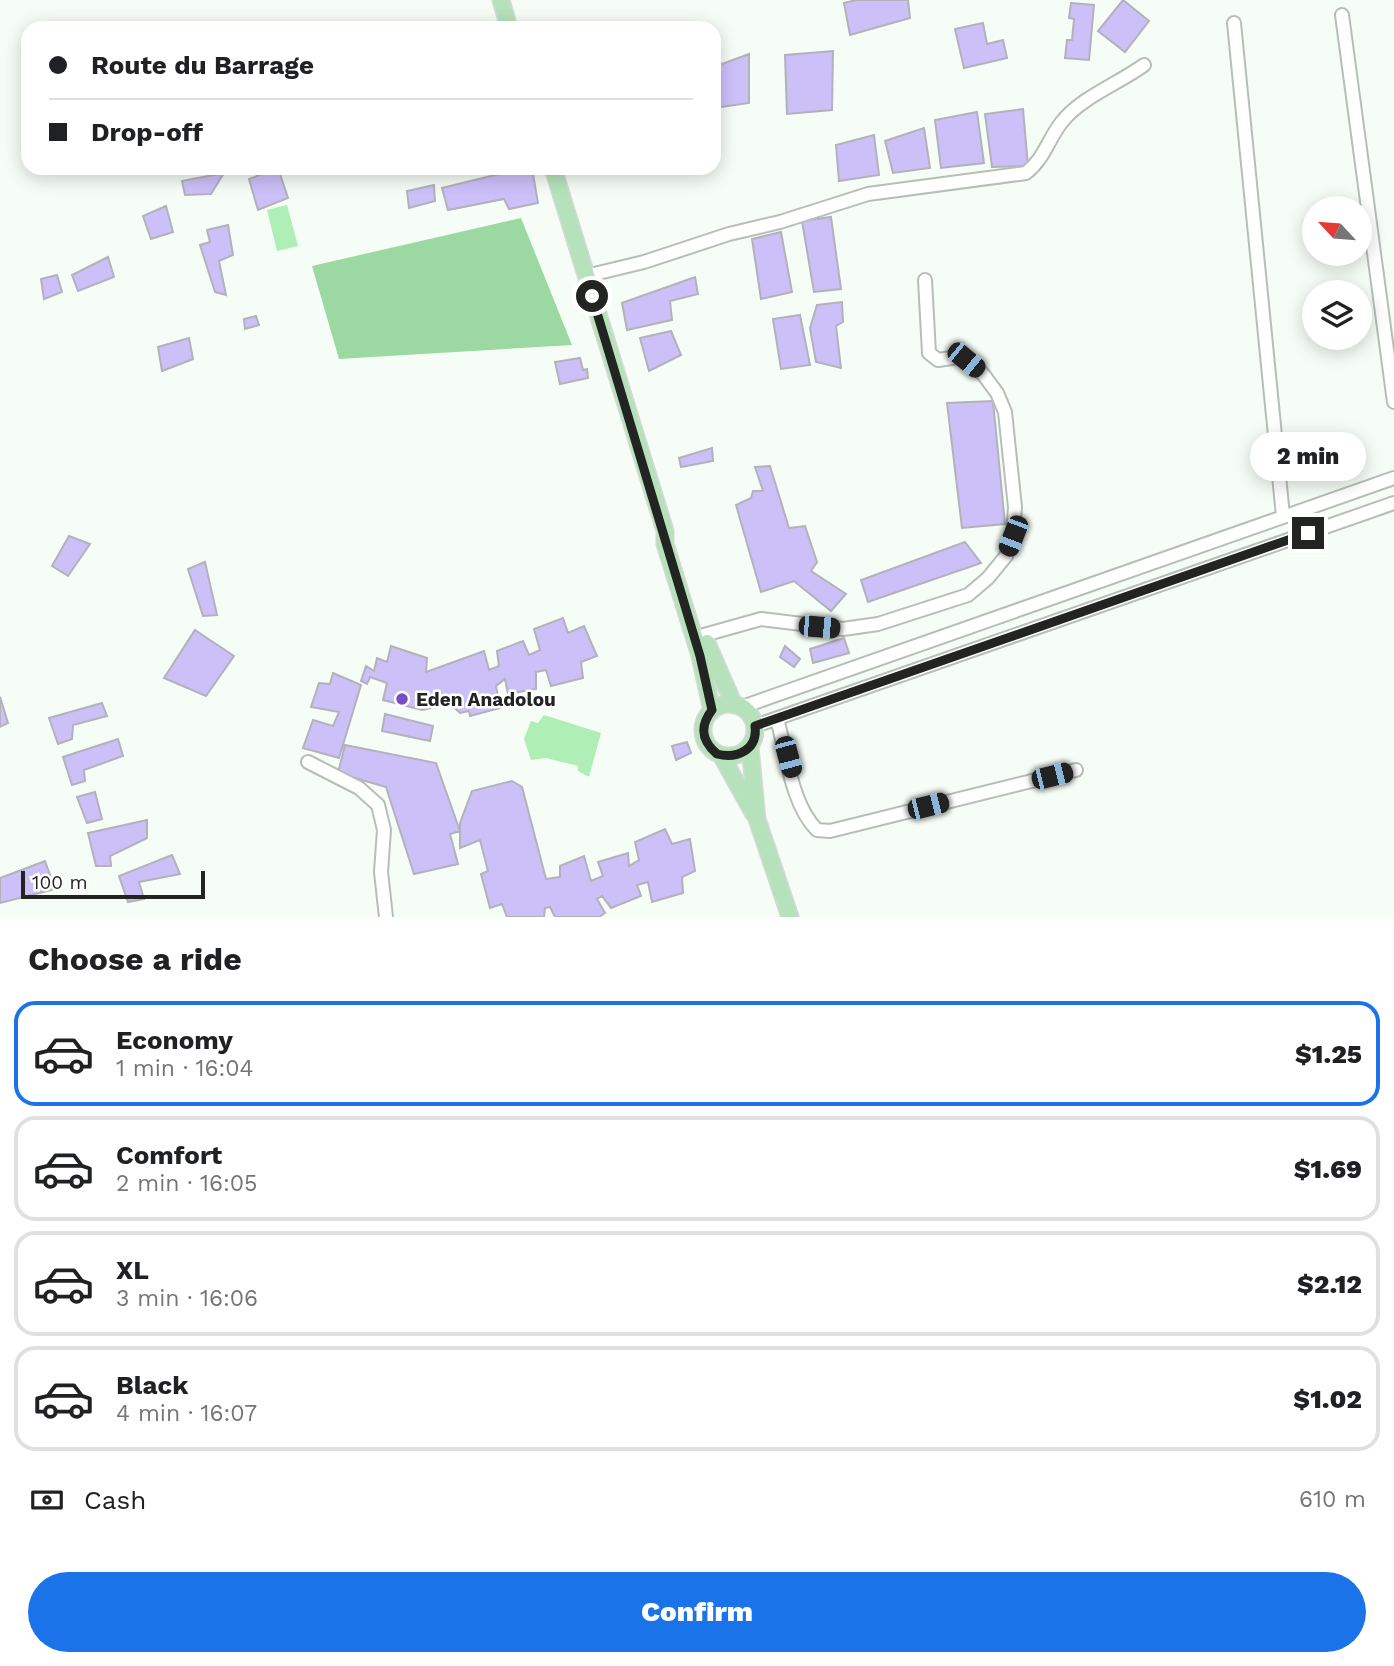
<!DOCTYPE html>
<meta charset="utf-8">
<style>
body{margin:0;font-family:"Work Sans",sans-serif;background:#f6f6f6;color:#202124;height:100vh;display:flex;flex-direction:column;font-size:26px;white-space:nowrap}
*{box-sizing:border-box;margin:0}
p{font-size:23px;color:#757577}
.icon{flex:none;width:38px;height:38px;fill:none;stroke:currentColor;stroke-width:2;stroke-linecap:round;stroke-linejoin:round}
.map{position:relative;height:917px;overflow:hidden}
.side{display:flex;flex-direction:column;background:#fff;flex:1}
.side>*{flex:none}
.hud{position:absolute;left:21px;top:21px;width:700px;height:154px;border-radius:21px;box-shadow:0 4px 18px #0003;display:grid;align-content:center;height:154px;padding:0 28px;background:#fff}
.needle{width:46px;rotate:296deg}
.controls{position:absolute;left:1302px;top:196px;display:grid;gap:14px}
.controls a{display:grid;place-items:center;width:70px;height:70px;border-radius:50%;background:#fff;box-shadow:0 4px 18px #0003;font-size:35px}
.scale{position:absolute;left:21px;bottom:18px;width:184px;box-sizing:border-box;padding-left:7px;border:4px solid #222422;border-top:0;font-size:19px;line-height:24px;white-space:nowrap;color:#222422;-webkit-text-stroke:5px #fff;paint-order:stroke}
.end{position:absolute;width:32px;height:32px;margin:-16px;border:9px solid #222422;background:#fff;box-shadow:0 0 0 4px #fff}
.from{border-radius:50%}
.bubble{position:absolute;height:49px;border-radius:24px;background:#fff;box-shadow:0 4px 18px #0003;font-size:23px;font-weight:800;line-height:49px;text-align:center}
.car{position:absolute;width:21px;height:42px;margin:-21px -10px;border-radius:9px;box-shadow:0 0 5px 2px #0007;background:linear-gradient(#222 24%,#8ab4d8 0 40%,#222 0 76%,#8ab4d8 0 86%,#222 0)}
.hud b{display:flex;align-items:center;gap:24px;height:66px;font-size:26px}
.hud b+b{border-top:2px solid #e0e0e0}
.hud i{width:18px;height:18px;background:#202124}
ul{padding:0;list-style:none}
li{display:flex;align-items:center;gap:21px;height:105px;margin:0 14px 10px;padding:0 14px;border:4px solid #e0e0e0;border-radius:21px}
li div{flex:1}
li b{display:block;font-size:26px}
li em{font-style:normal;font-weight:800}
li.active{border-color:#1a73e8}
li>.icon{width:63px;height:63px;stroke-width:1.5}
h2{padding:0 28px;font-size:32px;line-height:84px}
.pay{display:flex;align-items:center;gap:18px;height:77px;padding:0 28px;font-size:26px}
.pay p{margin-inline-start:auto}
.button{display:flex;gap:14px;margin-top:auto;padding:14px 28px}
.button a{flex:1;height:80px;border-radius:42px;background:#1a73e8;color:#fff;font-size:28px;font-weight:800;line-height:80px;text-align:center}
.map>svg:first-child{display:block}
.forest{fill:#9cd9a2}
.water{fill:#afeeb5}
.building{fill:#ccc0f9;stroke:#b3b1ba;stroke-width:2}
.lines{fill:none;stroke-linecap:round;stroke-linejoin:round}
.minor-casing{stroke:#b7beb7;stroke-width:16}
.major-casing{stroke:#d7d8d7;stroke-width:19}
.minor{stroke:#fff;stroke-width:12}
.major{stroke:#b6e2bb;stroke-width:16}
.route{stroke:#222422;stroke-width:9}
.poi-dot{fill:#764ec7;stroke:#fff;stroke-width:2.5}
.labels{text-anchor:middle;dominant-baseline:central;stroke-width:5;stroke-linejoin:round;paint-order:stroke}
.poi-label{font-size:19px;font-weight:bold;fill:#222422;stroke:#fff;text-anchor:start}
</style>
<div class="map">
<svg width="1394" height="917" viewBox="0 0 1394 917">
<rect width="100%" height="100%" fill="#f5fdf6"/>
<path class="forest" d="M521,218L572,345L339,359L312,266Z"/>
<path class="water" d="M287,205L298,246L277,251L267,210Z
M544,715L601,733L589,777L578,771V766L546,758L531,760L524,739L531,721L538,723Z"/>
<path class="building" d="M856,0H908L910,18L850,35L844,3Z
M1123,0L1149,21L1125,52L1098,31Z
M1071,3L1094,5L1089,60L1065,58L1067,40H1072L1074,19L1069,18Z
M983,23L987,44L1003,40L1007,58L964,68L955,29Z
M833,51L832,110L787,114L785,55Z
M749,54V103L714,108V67Z
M1023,109L1028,166L992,167L985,114Z
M977,112L984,163L941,168L935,120Z
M924,128L930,168L893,173L885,141Z
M874,135L879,175L839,181L836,145Z
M278,168L288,198L258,210L249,179Z
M523,168H532L538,203L509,209L504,199L448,210L442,188Z
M224,173L211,194L185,195L182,181Z
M434,185L435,201L409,208L407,191Z
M166,206L173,232L151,239L143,216Z
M831,217L841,289L814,292L802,221Z
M228,225L233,255L219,261L226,295L215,292L200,245L210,242L207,230Z
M781,232L792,292L761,299L752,239Z
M108,257L114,277L78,291L72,275Z
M57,275L62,292L44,299L41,279Z
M695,277L698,294L670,301L672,320L627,330L622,303Z
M842,302L843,322L836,326L841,368L816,362L810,328L817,305Z
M800,315L810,365L781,369L773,319Z
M256,316L259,325L245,329L244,319Z
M671,331L681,355L649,371L640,338Z
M189,338L193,359L162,371L158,347Z
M580,358L583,370L587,369L588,378L560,384L555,362Z
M993,401L1005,524L962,528L947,403Z
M712,448L713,461L681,467L679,458Z
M770,466L789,528L805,526L817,562L811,571L846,594L831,611L794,581L761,592L736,505L751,498L753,491H763L755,467Z
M69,536L90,544L68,576L52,566Z
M965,542L981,563L868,602L861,580Z
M205,562L217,615L203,616L188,569Z
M563,618L568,633L584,626L597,656L581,662L583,678L551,686L546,670L536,672V689L508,694L505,679L496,686L500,708L470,716L469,711L460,713L450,704L422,710L383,700L387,683L370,677L367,684L361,681L366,666L374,671L377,658L387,662L391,646L427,658L426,672L484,651L489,670L499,666L497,651L523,641L529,655L540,650L534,629Z
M195,630L234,656L206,696L164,678Z
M844,638L849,653L813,663L810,649Z
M785,646L800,659L794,667L780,657Z
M333,673L361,685L339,758L303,748L313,720L333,726L339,712L311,707L319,683L330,684Z
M0,697L8,723L0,727Z
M102,703L107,716L73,725L72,739L58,744L49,718Z
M385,714L433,726L430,741L382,731Z
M118,739L123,756L84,770L85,781L72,785L63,757Z
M687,742L691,753L676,760L672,746Z
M345,745L436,763L460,831L450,834L458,864L414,874L386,787L338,773Z
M512,781L522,787L546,879L560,877V866L584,856L591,881L603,876L598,862L628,853L629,866L639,860L635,842L665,829L672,844L690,839L695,871L682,877L683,893L652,902L648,882L637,885L641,896L611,908L602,896L597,899L605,913L599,917H555L550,907L545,908L544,917H507L502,904L490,908L481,874L488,871L480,840L460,848V823L472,791Z
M95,792L102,819L87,823L77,797Z
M147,820V838L110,856L111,866H96L88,833Z
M172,855L180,874L139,882L144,899L128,902L119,876Z
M45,861L55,889L0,903V878Z"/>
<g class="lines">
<defs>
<path id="minor" d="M1342,15L1394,402
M1234,23L1283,516
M586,276L644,262L729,234L780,222L868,194L1026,173C1044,159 1048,140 1061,123C1081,97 1118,84 1144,65
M704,635L761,619L843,629L878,624L968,595L988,578L1006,556L1013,535L1015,507L1005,412L997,393L983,374L966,360L958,357L938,360L929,353L925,280
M742,707L1394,478
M777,719C787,754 791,804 817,830L830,831L1076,770
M755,726L1394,503
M308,762L359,788L378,805L384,830L381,872L386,917"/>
<path id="major" d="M501,0L509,28
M553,168L665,531V544L700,656L712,711
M707,643L734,705
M703 730a26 26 0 1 1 52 0a26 26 0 1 1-52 0Z
M750,747L757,819L790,917
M721,755L754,814"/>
</defs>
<use href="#minor" class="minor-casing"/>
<use href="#major" class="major-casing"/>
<use href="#minor" class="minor"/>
<use href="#major" class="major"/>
</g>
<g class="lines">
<path class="route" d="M592,296L700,656L712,710C699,727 702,741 717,754C737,759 758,750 755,726L1308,533"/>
</g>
<circle class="poi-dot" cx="402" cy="699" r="7"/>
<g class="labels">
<g class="poi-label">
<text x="416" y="699">Eden Anadolou</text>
</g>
</g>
</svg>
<div class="controls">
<a><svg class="needle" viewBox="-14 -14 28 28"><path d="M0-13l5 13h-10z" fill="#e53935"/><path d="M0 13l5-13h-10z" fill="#757577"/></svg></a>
<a><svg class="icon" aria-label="layers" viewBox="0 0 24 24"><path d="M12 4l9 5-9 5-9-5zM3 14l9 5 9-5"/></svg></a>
</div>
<div class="scale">100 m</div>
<i class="end from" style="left:592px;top:296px"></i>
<i class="end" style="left:1308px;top:533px"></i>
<div class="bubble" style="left:1250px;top:432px;width:116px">2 min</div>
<i class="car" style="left:966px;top:360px;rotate:129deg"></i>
<i class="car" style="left:1013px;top:536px;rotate:201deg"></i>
<i class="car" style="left:819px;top:627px;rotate:95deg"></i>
<i class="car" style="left:788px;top:757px;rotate:165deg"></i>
<i class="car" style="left:1052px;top:776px;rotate:76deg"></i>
<i class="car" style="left:928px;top:806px;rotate:76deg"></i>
<div class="hud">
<b><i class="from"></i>Route du Barrage</b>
<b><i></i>Drop-off</b>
</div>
</div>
<section class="side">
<h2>Choose a ride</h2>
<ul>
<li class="active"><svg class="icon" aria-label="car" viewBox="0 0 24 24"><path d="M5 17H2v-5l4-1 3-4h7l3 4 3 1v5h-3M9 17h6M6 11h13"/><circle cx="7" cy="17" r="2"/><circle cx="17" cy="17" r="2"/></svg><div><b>Economy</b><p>1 min · 16:04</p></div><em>$1.25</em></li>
<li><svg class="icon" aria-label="car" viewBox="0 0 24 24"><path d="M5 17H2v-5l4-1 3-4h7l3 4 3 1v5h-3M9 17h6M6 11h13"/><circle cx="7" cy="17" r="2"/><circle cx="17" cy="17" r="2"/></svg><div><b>Comfort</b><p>2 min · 16:05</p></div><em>$1.69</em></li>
<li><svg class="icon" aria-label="car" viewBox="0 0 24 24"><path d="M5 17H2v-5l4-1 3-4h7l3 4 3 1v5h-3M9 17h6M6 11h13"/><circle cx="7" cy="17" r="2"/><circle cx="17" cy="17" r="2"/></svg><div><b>XL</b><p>3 min · 16:06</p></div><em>$2.12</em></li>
<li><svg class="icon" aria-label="car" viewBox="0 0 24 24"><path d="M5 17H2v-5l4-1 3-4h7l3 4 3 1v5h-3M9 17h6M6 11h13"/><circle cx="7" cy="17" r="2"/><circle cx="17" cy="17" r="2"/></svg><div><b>Black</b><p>4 min · 16:07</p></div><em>$1.02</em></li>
</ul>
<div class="pay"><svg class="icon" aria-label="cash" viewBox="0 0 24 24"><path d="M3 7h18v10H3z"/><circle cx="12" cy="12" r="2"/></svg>Cash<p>610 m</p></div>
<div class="button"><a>Confirm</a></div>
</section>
